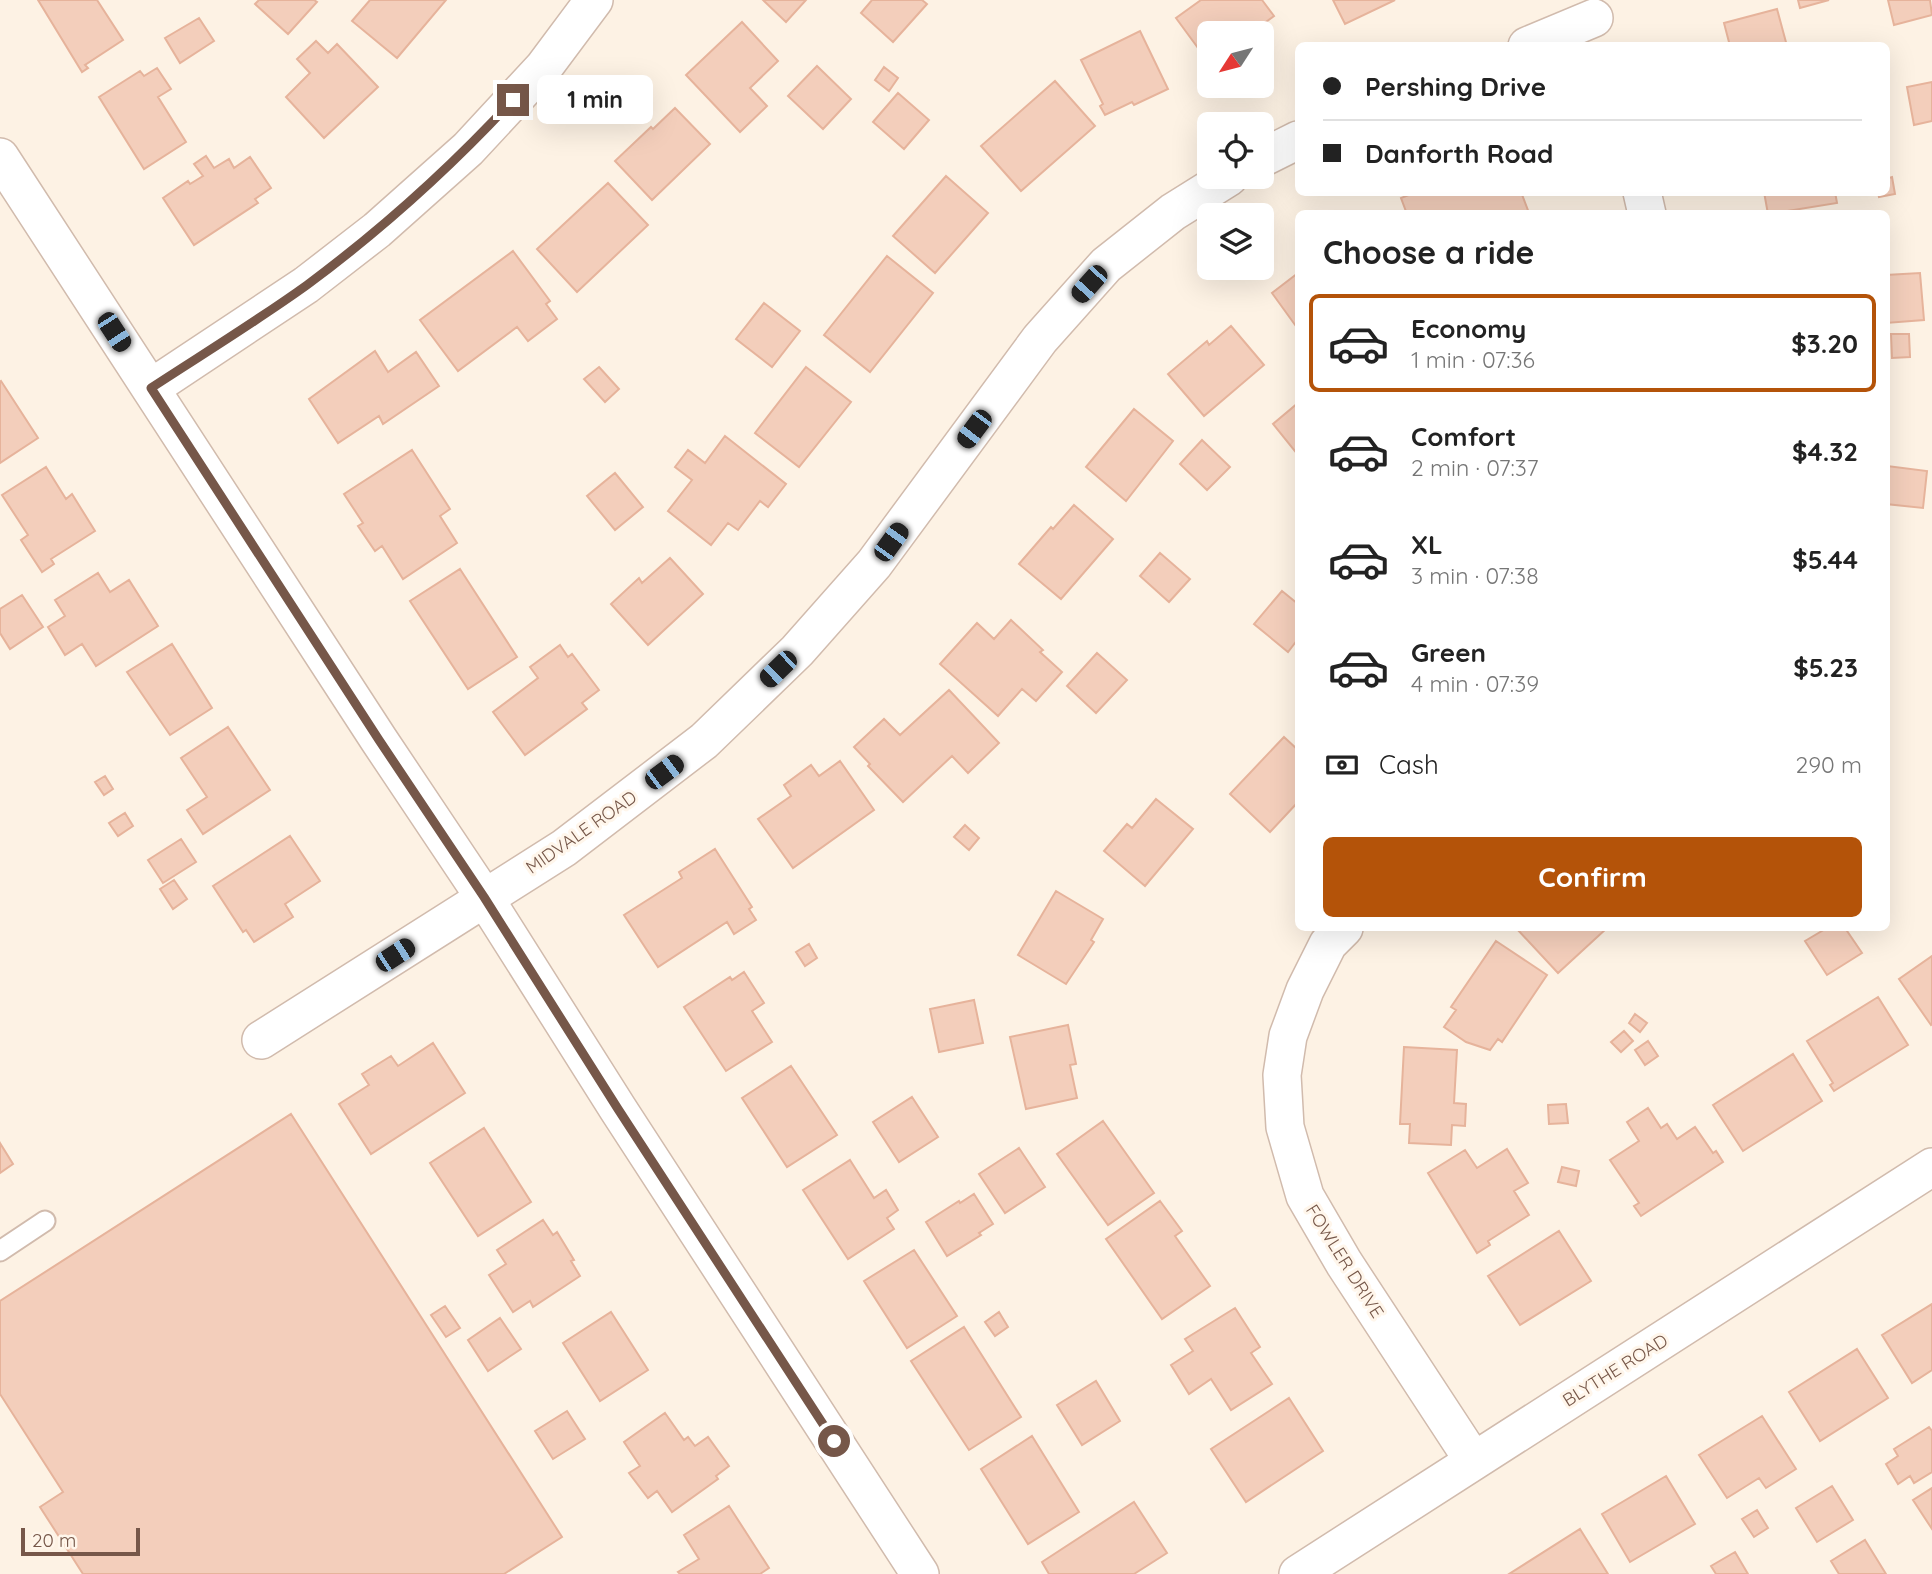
<!DOCTYPE html>
<meta charset="utf-8">
<style>
body{margin:0;font-family:Quicksand,sans-serif;background:#f6f6f6;color:#222;height:100vh;display:flex;flex-direction:column;font-size:26px;white-space:nowrap}
*{box-sizing:border-box;margin:0}
p{font-size:23px;color:#767676}
.icon{flex:none;width:38px;height:38px;fill:none;stroke:currentColor;stroke-width:2;stroke-linecap:round;stroke-linejoin:round}
.map{position:relative;flex:1;overflow:hidden}
.details{position:absolute;left:1295px;top:210px;width:595px;height:721px;display:flex;flex-direction:column;background:#fff;border-radius:10px;box-shadow:0 7px 28px #0002}
.details>*{flex:none}
.top-card{position:absolute;left:1295px;top:42px;width:595px;height:154px;border-radius:10px;box-shadow:0 7px 28px #0002;display:grid;align-content:center;height:154px;padding:0 28px;background:#fff}
.needle{width:46px;rotate:234deg}
.fabs{position:absolute;left:1197px;top:21px;display:grid;gap:14px}
.fabs a{display:grid;place-items:center;width:77px;height:77px;border-radius:10px;background:#fff;box-shadow:0 7px 28px #0002;font-size:35px}
.scale{position:absolute;left:21px;bottom:18px;width:119px;box-sizing:border-box;padding-left:7px;border:4px solid #765749;border-top:0;font-size:19px;line-height:24px;white-space:nowrap;color:#765749;-webkit-text-stroke:5px #fff6eb;paint-order:stroke}
.end{position:absolute;width:32px;height:32px;margin:-16px;border:9px solid #765749;background:#fff;box-shadow:0 0 0 4px #fff}
.from{border-radius:50%}
.bubble{position:absolute;height:49px;border-radius:10px;background:#fff;box-shadow:0 7px 28px #0002;font-size:23px;font-weight:700;line-height:49px;text-align:center}
.car{position:absolute;width:21px;height:42px;margin:-21px -10px;border-radius:9px;box-shadow:0 0 5px 2px #0007;background:linear-gradient(#222 24%,#8ab4d8 0 40%,#222 0 76%,#8ab4d8 0 86%,#222 0)}
.top-card b{display:flex;align-items:center;gap:24px;height:66px;font-size:26px}
.top-card b+b{border-top:2px solid #e0e0e0}
.top-card i{width:18px;height:18px;background:#222}
ul{padding:0;list-style:none}
li{display:flex;align-items:center;gap:21px;height:98px;margin:0 14px 10px;padding:0 14px;border:4px solid transparent;border-radius:10px}
li div{flex:1}
li b{display:block;font-size:26px}
li em{font-style:normal;font-weight:700}
li.on{border-color:#b45309}
li>.icon{width:63px;height:63px;stroke-width:1.5}
h2{padding:0 28px;font-size:32px;line-height:84px}
.pay{display:flex;align-items:center;gap:18px;height:77px;padding:0 28px;font-size:26px}
.pay p{margin-inline-start:auto}
.button{display:flex;gap:14px;margin-top:auto;padding:14px 28px}
.button a{flex:1;height:80px;border-radius:10px;background:#b45309;color:#fff;font-size:28px;font-weight:700;line-height:80px;text-align:center}
.map>svg:first-child{display:block}
.building{fill:#f3cebb;stroke:#e6b39b;stroke-width:2}
.lines{fill:none;stroke-linecap:round;stroke-linejoin:round}
.lane-casing{stroke:#d1bbad;stroke-width:23}
.street-casing{stroke:#d1bbad;stroke-width:40}
.lane{stroke:#fff;stroke-width:19}
.street{stroke:#fff;stroke-width:37}
.route{stroke:#765749;stroke-width:9}
.labels{text-anchor:middle;dominant-baseline:central;stroke-width:6;stroke-linejoin:round;paint-order:stroke}
.street-label{font-size:18px;fill:#765749;stroke:#fff6eb}
</style>
<div class="map">
<svg width="1932" height="1574" viewBox="0 0 1932 1574">
<rect width="100%" height="100%" fill="#fdf2e4"/>
<path class="building" d="M38,0H97L123,40L85,65L88,68L82,72Z
M259,0H314L317,2L288,34L255,4Z
M370,0H446L397,58L352,21Z
M763,0H806L786,22Z
M872,0H922L927,4L893,42L861,13Z
M1201,0H1262L1274,16L1251,33H1209V63L1176,18Z
M1333,0H1395L1345,24Z
M1798,0H1829L1800,8Z
M1888,0H1930L1932,15L1894,25Z
M1777,9L1787,46H1730L1724,23Z
M199,18L214,41L180,63L165,38Z
M742,22L778,61L750,88L767,106L740,132L686,75Z
M1140,31L1168,89L1134,105L1132,102L1105,115L1100,106L1103,104L1081,60Z
M316,41L328,53L337,44L378,87L324,138L286,97L310,73L297,59Z
M817,66L851,99L823,129L788,96Z
M884,67L898,78L889,91L875,80Z
M157,68L171,89L158,97L186,142L144,169L99,97L140,71L144,76Z
M1055,81L1095,126L1021,191L981,146Z
M1932,82V121L1914,125L1907,87Z
M898,93L929,120L904,149L873,122Z
M675,108L710,144L652,200L615,161L651,127L653,129Z
M206,156L214,168L229,159L234,168L250,157L271,188L255,199L258,203L194,245L163,198L188,181L190,184L203,176L194,164Z
M946,176L988,213L935,273L893,236Z
M1892,177L1895,194L1879,197L1878,192H1886V179Z
M608,183L648,225L577,292L537,249Z
M1416,192H1521L1529,213L1407,214L1401,198Z
M1764,192H1835L1837,203L1768,214Z
M513,251L550,301L546,304L557,319L528,341L517,327L458,371L420,320Z
M887,256L933,293L870,372L824,335Z
M1298,273V329L1272,293Z
M1920,273L1924,320L1886,323V275Z
M764,303L800,331L772,367L736,339Z
M1231,326L1264,365L1204,416L1168,374L1207,341L1209,345Z
M1891,334H1909L1910,357L1892,358Z
M375,351L388,372L416,352L439,386L383,424L379,416L338,443L309,399Z
M599,367L619,389L605,402L584,379Z
M806,367L851,402L799,467L755,433Z
M1,381L38,438L0,463V382Z
M1298,403V455L1273,424Z
M1134,409L1173,441L1126,501L1086,467Z
M725,436L786,484L768,507L760,501L738,530L728,523L711,545L668,511L692,480L675,467L688,450L705,463Z
M1202,440L1230,467L1207,490L1180,464Z
M412,450L450,509L440,516L457,543L403,579L382,546L375,551L358,526L363,523L344,494Z
M1887,466L1927,471L1923,508L1886,504Z
M46,467L66,499L72,494L95,531L51,559L54,564L42,572L21,540L28,535L2,495Z
M615,473L643,507L615,530L587,496Z
M1074,505L1113,539L1061,599L1019,564L1051,527L1053,529Z
M1160,553L1190,579L1169,602L1140,576Z
M670,558L703,594L648,645L611,604L639,578L642,583Z
M460,569L517,657L468,689L410,601Z
M98,573L110,592L129,580L158,626L96,666L82,644L65,655L48,627L65,616L55,600Z
M1282,591L1298,604V639L1288,652L1254,624Z
M22,595L43,627L10,649L0,633V609Z
M1011,620L1043,650L1040,652L1062,672L1036,701L1022,689L998,716L940,664L977,623L994,639Z
M172,644L212,708L170,735L127,672Z
M560,645L568,657L572,654L599,690L582,703L587,709L525,755L493,712L538,678L530,667Z
M1097,653L1127,680L1096,713L1067,686Z
M949,690L999,743L968,773L952,756L903,802L868,766L870,764L854,747L884,719L900,735Z
M228,727L270,790L203,834L187,810L207,797L181,758Z
M1284,737L1298,750V802L1270,832L1230,794Z
M840,761L874,810L793,868L758,819L791,796L784,785L811,765L819,776Z
M105,776L113,789L104,795L95,782Z
M1156,799L1193,829L1145,886L1104,851L1127,824L1132,828Z
M125,813L133,826L118,836L109,823Z
M965,825L979,838L969,850L954,837Z
M290,836L320,881L285,904L293,917L254,942L246,930L243,932L213,886Z
M181,839L196,862L163,883L148,860Z
M715,849L752,907L749,909L756,920L734,934L727,922L658,967L624,915L682,878L679,872Z
M174,880L187,899L173,909L160,889Z
M1056,891L1103,919L1091,940L1094,942L1066,984L1018,955Z
M1519,928H1607L1558,973L1517,929Z
M1827,928H1845L1862,953L1827,975L1805,941Z
M1496,941L1547,975L1502,1042L1498,1039L1490,1050L1466,1042L1444,1027L1456,1010L1451,1007Z
M809,944L817,958L805,966L796,952Z
M1932,956V1024L1931,1025L1899,979Z
M744,972L764,1003L752,1011L772,1042L726,1071L684,1007L730,977L732,980Z
M1878,997L1908,1045L1834,1091L1830,1085L1833,1083L1807,1041Z
M974,1000L983,1043L939,1052L930,1009Z
M1635,1014L1647,1023L1640,1032L1629,1023Z
M1068,1025L1076,1064L1070,1065L1077,1098L1026,1109L1010,1037Z
M1624,1031L1633,1041L1621,1052L1611,1042Z
M1648,1041L1658,1056L1645,1065L1635,1050Z
M433,1043L465,1093L371,1154L339,1104L369,1085L362,1074L391,1056L398,1066Z
M1404,1047L1457,1050L1454,1103L1466,1104L1465,1126L1452,1125L1451,1145L1409,1143L1410,1124H1400Z
M1793,1054L1822,1101L1743,1151L1713,1105Z
M791,1066L837,1135L787,1167L742,1098Z
M912,1097L938,1137L899,1162L873,1122Z
M1566,1104L1568,1123L1549,1124L1548,1105Z
M1648,1108L1661,1128L1667,1124L1677,1139L1695,1127L1713,1153L1716,1151L1723,1162L1641,1216L1634,1206L1639,1203L1610,1160L1639,1141L1627,1122Z
M291,1114L562,1537L504,1574H83L40,1507L63,1492L0,1394V1301Z
M1103,1121L1154,1193L1108,1225L1057,1154Z
M484,1128L531,1202L478,1236L430,1163Z
M0,1143L13,1164L0,1173Z
M1019,1148L1045,1187L1005,1213L979,1174Z
M1507,1149L1528,1183L1514,1191L1529,1215L1488,1241L1490,1245L1477,1253L1428,1173L1465,1150L1477,1168Z
M850,1160L874,1198L886,1190L898,1210L887,1218L894,1229L848,1259L803,1190Z
M1562,1167L1579,1171L1576,1186L1558,1182Z
M974,1194L993,1224L979,1233L981,1235L947,1256L926,1222L959,1201L960,1203Z
M1160,1201L1182,1231L1175,1236L1210,1286L1162,1319L1106,1239Z
M543,1220L553,1235L557,1232L574,1260L571,1261L580,1276L533,1307L530,1301L513,1312L489,1275L506,1264L497,1250Z
M1559,1231L1591,1281L1520,1325L1488,1276Z
M914,1250L957,1316L907,1348L864,1281Z
M1932,1304V1370L1912,1383L1882,1335Z
M445,1306L460,1328L446,1337L431,1315Z
M1235,1308L1260,1347L1251,1353L1272,1384L1231,1410L1211,1379L1189,1394L1171,1365L1193,1351L1185,1339Z
M611,1312L648,1370L600,1401L563,1343Z
M999,1312L1008,1327L995,1336L985,1322Z
M500,1318L521,1349L488,1371L468,1340Z
M964,1327L1021,1417L969,1450L911,1361Z
M1857,1349L1888,1398L1820,1441L1789,1392Z
M1096,1381L1120,1421L1082,1445L1057,1405Z
M1289,1398L1323,1451L1246,1502L1211,1449Z
M567,1411L585,1439L553,1459L535,1431Z
M665,1413L684,1440L688,1437L695,1446L708,1437L729,1466L716,1476L718,1479L672,1512L657,1491L648,1498L629,1473L640,1466L624,1442Z
M1762,1416L1796,1469L1766,1488L1759,1478L1727,1498L1699,1455Z
M1929,1427L1932,1431V1472L1914,1483L1910,1476L1898,1484L1886,1464L1898,1456L1894,1449Z
M1032,1436L1079,1512L1028,1544L981,1469Z
M1666,1476L1695,1524L1630,1562L1602,1514Z
M1832,1486L1853,1520L1817,1542L1796,1508Z
M1932,1488V1529L1913,1500Z
M1134,1502L1167,1553L1134,1574H1049L1042,1562Z
M729,1506L769,1568L760,1574H680L678,1572L699,1559L684,1535Z
M1757,1510L1768,1528L1754,1537L1742,1519Z
M1580,1529L1608,1574H1509Z
M1865,1540L1886,1574H1839L1831,1561Z
M1735,1552L1748,1574H1716L1711,1566Z"/>
<g class="lines">
<defs>
<path id="lane" d="M0,1251L45,1221"/>
<path id="street" d="M1527,46L1594,18
M0,157L379,740L484,897L618,1109L920,1574
M1262,158L1298,140
M1642,192L1647,214
M151,388L306,285L377,230L468,149L544,67L594,0
M1344,928L1328,944L1305,990L1288,1036L1282,1075L1285,1127L1305,1196L1344,1263L1473,1460
M261,1040L564,848L704,741L797,651L874,564L1040,339L1106,265L1173,212L1229,177
M1298,1574L1932,1167"/>
</defs>
<use href="#lane" class="lane-casing"/>
<use href="#street" class="street-casing"/>
<use href="#lane" class="lane"/>
<use href="#street" class="street"/>
</g>
<g class="lines">
<path class="route" d="M513,100C451,167 381,230 307,285C257,321 203,354 151,388L379,740L484,897L618,1109L834,1441"/>
</g>
<g class="labels">
<g class="street-label">
<text transform="translate(581 832) rotate(-35)">MIDVALE ROAD</text>
<text transform="translate(1345 1261) rotate(58)">FOWLER DRIVE</text>
<text transform="translate(1615 1370) rotate(-32)">BLYTHE ROAD</text>
</g>
</g>
</svg>
<div class="fabs">
<a><svg class="needle" viewBox="-14 -14 28 28"><path d="M0-13l5 13h-10z" fill="#e53935"/><path d="M0 13l5-13h-10z" fill="#767676"/></svg></a>
<a><svg class="icon" aria-label="locate" viewBox="0 0 24 24"><circle cx="12" cy="12" r="6"/><path d="M12 2v4M12 18v4M2 12h4M18 12h4"/></svg></a>
<a><svg class="icon" aria-label="layers" viewBox="0 0 24 24"><path d="M12 4l9 5-9 5-9-5zM3 14l9 5 9-5"/></svg></a>
</div>
<div class="scale">20 m</div>
<i class="end from" style="left:834px;top:1441px"></i>
<i class="end" style="left:513px;top:100px"></i>
<div class="bubble" style="left:537px;top:75px;width:116px">1 min</div>
<i class="car" style="left:1089px;top:284px;rotate:222deg"></i>
<i class="car" style="left:114px;top:332px;rotate:147deg"></i>
<i class="car" style="left:974px;top:429px;rotate:217deg"></i>
<i class="car" style="left:891px;top:542px;rotate:36deg"></i>
<i class="car" style="left:778px;top:669px;rotate:226deg"></i>
<i class="car" style="left:664px;top:772px;rotate:53deg"></i>
<i class="car" style="left:395px;top:955px;rotate:57deg"></i>
<div class="top-card">
<b><i class="from"></i>Pershing Drive</b>
<b><i></i>Danforth Road</b>
</div>
<section class="details">
<h2>Choose a ride</h2>
<ul>
<li class="on"><svg class="icon" aria-label="car" viewBox="0 0 24 24"><path d="M5 17H2v-5l4-1 3-4h7l3 4 3 1v5h-3M9 17h6M6 11h13"/><circle cx="7" cy="17" r="2"/><circle cx="17" cy="17" r="2"/></svg><div><b>Economy</b><p>1 min · 07:36</p></div><em>$3.20</em></li>
<li><svg class="icon" aria-label="car" viewBox="0 0 24 24"><path d="M5 17H2v-5l4-1 3-4h7l3 4 3 1v5h-3M9 17h6M6 11h13"/><circle cx="7" cy="17" r="2"/><circle cx="17" cy="17" r="2"/></svg><div><b>Comfort</b><p>2 min · 07:37</p></div><em>$4.32</em></li>
<li><svg class="icon" aria-label="car" viewBox="0 0 24 24"><path d="M5 17H2v-5l4-1 3-4h7l3 4 3 1v5h-3M9 17h6M6 11h13"/><circle cx="7" cy="17" r="2"/><circle cx="17" cy="17" r="2"/></svg><div><b>XL</b><p>3 min · 07:38</p></div><em>$5.44</em></li>
<li><svg class="icon" aria-label="car" viewBox="0 0 24 24"><path d="M5 17H2v-5l4-1 3-4h7l3 4 3 1v5h-3M9 17h6M6 11h13"/><circle cx="7" cy="17" r="2"/><circle cx="17" cy="17" r="2"/></svg><div><b>Green</b><p>4 min · 07:39</p></div><em>$5.23</em></li>
</ul>
<div class="pay"><svg class="icon" aria-label="cash" viewBox="0 0 24 24"><path d="M3 7h18v10H3z"/><circle cx="12" cy="12" r="2"/></svg>Cash<p>290 m</p></div>
<div class="button"><a>Confirm</a></div>
</section>
</div>
